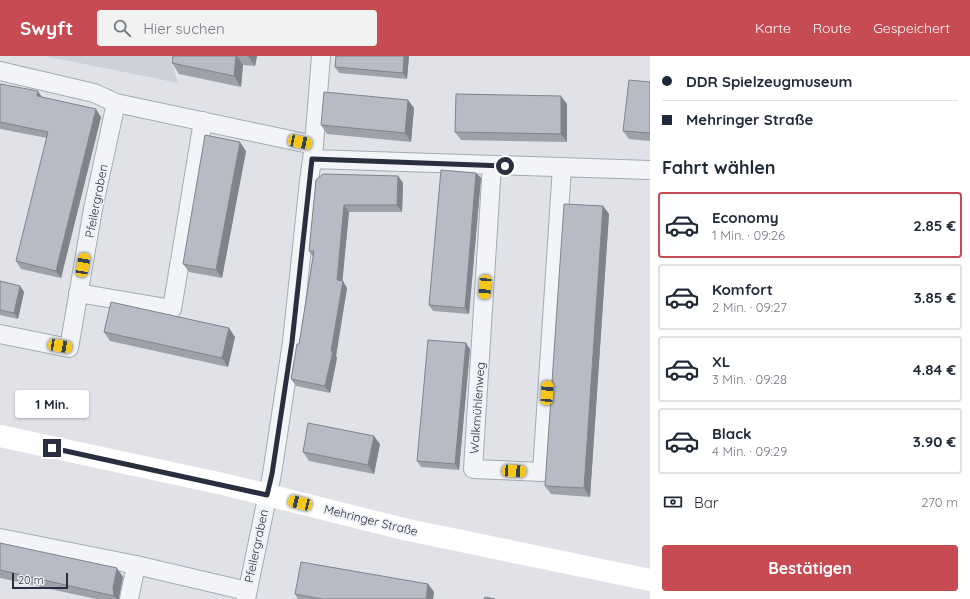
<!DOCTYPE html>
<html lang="de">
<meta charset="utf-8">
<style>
body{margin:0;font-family:Quicksand,sans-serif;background:#f2f2f3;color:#1f2937;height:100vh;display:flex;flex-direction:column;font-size:15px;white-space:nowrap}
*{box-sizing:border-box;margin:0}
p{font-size:13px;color:#747a83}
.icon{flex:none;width:22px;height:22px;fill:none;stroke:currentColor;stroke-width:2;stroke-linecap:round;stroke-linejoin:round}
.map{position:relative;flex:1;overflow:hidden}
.details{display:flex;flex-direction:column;background:#fff;width:320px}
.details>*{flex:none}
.hud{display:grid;align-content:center;height:88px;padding:0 12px;background:#fff}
.scale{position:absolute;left:12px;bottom:10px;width:56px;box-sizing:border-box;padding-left:4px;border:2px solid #292f3f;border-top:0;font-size:11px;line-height:14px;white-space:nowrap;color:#292f3f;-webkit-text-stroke:3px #eff1f6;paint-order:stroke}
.end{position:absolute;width:18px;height:18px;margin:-9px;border:5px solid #292f3f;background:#fff;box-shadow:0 0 0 2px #fff}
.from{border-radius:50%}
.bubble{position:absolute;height:28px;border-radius:4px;background:#fff;box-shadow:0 1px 3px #0004;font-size:13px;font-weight:700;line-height:28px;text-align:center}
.car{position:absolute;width:12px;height:24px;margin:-12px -6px;border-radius:5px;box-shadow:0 0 3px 1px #0007;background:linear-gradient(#f5c518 24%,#345 0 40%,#f5c518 0 76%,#345 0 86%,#f5c518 0)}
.hud b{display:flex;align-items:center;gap:14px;height:38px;font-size:15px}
.hud b+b{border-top:1px solid #e0e1e3}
.hud i{width:10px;height:10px;background:#1f2937}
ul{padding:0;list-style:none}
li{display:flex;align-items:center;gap:12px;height:66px;margin:0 8px 6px;padding:0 4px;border:2px solid #e0e1e3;border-radius:4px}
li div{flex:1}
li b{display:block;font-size:15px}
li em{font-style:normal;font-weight:700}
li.selected{border-color:#c74b53}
li>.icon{width:36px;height:36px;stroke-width:1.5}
h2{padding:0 12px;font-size:18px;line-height:48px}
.pay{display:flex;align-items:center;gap:10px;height:44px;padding:0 12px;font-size:15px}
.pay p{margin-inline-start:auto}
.primary-button{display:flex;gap:8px;margin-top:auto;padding:8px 12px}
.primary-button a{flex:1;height:46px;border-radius:4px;background:#c74b53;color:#fff;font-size:16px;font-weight:700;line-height:46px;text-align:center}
header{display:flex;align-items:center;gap:24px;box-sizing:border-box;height:56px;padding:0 20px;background:#c74b53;color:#fff}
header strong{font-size:19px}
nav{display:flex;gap:22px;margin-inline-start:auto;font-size:14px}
.search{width:280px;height:36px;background:#f2f2f3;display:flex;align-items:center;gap:10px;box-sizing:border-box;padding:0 14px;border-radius:4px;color:#747a83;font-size:15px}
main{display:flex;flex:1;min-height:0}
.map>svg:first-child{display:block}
.built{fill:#ced1da}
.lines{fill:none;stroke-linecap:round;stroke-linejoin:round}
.street-casing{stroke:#a5a9b2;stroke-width:20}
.street{stroke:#f2f4f7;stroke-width:18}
.secondary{stroke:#fff;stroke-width:22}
.wall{fill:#9da1a9}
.shaded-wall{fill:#80838a}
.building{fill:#b7bbc5;stroke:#80838a}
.route{stroke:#292f3f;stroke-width:5}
.labels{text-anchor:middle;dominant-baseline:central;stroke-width:3.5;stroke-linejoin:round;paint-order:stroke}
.street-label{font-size:12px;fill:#292f3f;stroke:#eff1f6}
</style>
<header>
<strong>Swyft</strong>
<div class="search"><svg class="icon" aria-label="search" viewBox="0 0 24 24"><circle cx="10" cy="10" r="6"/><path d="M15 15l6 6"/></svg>Hier suchen</div>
<nav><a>Karte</a><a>Route</a><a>Gespeichert</a></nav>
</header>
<main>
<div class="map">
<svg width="650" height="543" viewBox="0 0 650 543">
<rect width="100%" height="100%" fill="#e0e2e8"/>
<path class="built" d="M45,0H172L171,5L178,27Z"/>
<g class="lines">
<defs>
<path id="street" d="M0,15L94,37L116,47L314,89
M312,103L650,114
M492,109L473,413L542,416L562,111
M78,237L172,253L203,65
M0,278L69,292L93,153L116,47
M0,482L136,509L247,535
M129,543L136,509
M246,543L272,418L292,286L309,125L314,89L321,0"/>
</defs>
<use href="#street" class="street-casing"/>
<use href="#street" class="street"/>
<path class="secondary" d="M0,380L223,428L408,474L650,524"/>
</g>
<path class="wall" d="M173,0H257L255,10L243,9L241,31L179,18L172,7Z
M409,0L407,23L339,17L335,11Z
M650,26V85L629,83L623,75Z
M0,28L42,41L101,61L61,222L21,213L16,205L47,82L0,73Z
M567,48V86L461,84L455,76Z
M414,52L411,86L327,78L321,69Z
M246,95L222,222L189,216L183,208Z
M476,117L481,122L469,258L433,255L429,249Z
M398,120L403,127L402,156H349L342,225L347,232L336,300L337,302L330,337L296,330L291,323L299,288L313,201L309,195L316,124Z
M603,150L609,158L590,441L551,438L545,430Z
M0,225L20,230L24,236L18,263L0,259Z
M229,272L235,281L228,311L110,285L104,276Z
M470,293L459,414L421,411L417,405Z
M380,388L374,418L309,405L303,396Z
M0,487L123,521L119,541V543H96L0,522Z
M428,528L434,536L433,543H298L295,538Z"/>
<path class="shaded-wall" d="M236,0H237L243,9L241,31L234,20Z
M248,0H257L255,10Z
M404,0H409L407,23L403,17Z
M38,35L43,43L37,40Z
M561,40L567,48V86L561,78Z
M408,44L414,52L411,86L405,77Z
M96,53L101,61L61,222L56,215Z
M240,86L246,95L222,222L216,214Z
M476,117L481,122L469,258L465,252Z
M398,120L403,127L402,156L397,149Z
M344,149L349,156L342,230L343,225L347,232L336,300L337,302L330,337L325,330L331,295Z
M603,150L609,158L590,441L584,432Z
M20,230L24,236L18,263L14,257Z
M229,272L235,281L228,311L222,302Z
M466,287L470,293L459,414L455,408Z
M374,380L380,388L374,418L368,409Z
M117,512L123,521L119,541V543H117L114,540L113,532Z
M428,528L434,536L433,543H426Z"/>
<path class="building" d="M173,0H236L234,20L172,7Z
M336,0H404L403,17L335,11Z
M629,24L650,26V77L623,75Z
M0,28L38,35L37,40L96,53L56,215L16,205L48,76L0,66Z
M324,36L408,44L405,77L321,69Z
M456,38L561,40V78L455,76Z
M205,79L240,86L216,214L183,208Z
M441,114L476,117L465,252L429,249Z
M323,118L398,120L397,149H344L337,224L343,225L331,295H333L325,330L291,323L297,288H299L314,195H309L316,124Z
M564,148L603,150L584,432L545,430Z
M0,225L20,230L14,257L0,254Z
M111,246L229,272L222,302L104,276Z
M428,284L466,287L455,408L417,405Z
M308,367L374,380L368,409L303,396Z
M0,487L117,512L113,532L114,540L0,514Z
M301,506L428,528L426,543H322L295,538Z
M485,541L495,543H484Z"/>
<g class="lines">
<path class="route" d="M52,392L267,439L272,418L292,286L312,103L505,110"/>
</g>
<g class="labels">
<g class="street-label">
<text transform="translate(96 145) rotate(-79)">Pfeilergraben</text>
<text transform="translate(477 352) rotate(-86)">Walkmühlenweg</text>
<text transform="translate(371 464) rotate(14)">Mehringer Straße</text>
<text transform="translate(256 490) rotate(-78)">Pfeilergraben</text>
</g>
</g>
</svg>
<div class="scale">20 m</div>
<i class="end from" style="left:505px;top:110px"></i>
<i class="end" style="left:52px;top:392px"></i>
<div class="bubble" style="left:15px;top:334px;width:74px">1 Min.</div>
<i class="car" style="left:300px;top:86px;rotate:102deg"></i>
<i class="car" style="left:83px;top:209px;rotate:10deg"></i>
<i class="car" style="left:485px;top:231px;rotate:184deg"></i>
<i class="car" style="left:60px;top:290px;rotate:100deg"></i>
<i class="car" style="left:547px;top:337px;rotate:4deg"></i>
<i class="car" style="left:514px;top:415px;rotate:93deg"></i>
<i class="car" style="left:300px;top:447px;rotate:284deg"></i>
</div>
<section class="details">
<div class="hud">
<b><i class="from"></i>DDR Spielzeugmuseum</b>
<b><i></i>Mehringer Straße</b>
</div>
<h2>Fahrt wählen</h2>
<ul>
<li class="selected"><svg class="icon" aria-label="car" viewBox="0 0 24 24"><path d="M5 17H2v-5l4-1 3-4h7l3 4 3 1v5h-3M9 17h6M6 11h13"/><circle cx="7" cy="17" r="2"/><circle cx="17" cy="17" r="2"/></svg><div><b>Economy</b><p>1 Min. · 09:26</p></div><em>2.85 €</em></li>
<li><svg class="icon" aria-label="car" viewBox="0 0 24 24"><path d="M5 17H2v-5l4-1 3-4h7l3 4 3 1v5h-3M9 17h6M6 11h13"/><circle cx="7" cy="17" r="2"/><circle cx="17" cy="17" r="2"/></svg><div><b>Komfort</b><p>2 Min. · 09:27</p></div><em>3.85 €</em></li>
<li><svg class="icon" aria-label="car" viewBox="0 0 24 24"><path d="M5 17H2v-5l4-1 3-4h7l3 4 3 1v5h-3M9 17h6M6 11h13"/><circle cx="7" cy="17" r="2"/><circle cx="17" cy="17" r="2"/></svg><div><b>XL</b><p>3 Min. · 09:28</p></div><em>4.84 €</em></li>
<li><svg class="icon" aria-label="car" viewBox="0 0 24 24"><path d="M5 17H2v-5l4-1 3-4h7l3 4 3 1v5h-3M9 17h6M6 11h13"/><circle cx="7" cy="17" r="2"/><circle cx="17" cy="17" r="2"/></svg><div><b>Black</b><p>4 Min. · 09:29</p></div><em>3.90 €</em></li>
</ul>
<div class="pay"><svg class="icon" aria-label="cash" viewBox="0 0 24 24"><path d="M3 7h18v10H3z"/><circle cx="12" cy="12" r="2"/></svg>Bar<p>270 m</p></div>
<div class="primary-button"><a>Bestätigen</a></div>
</section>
</main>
